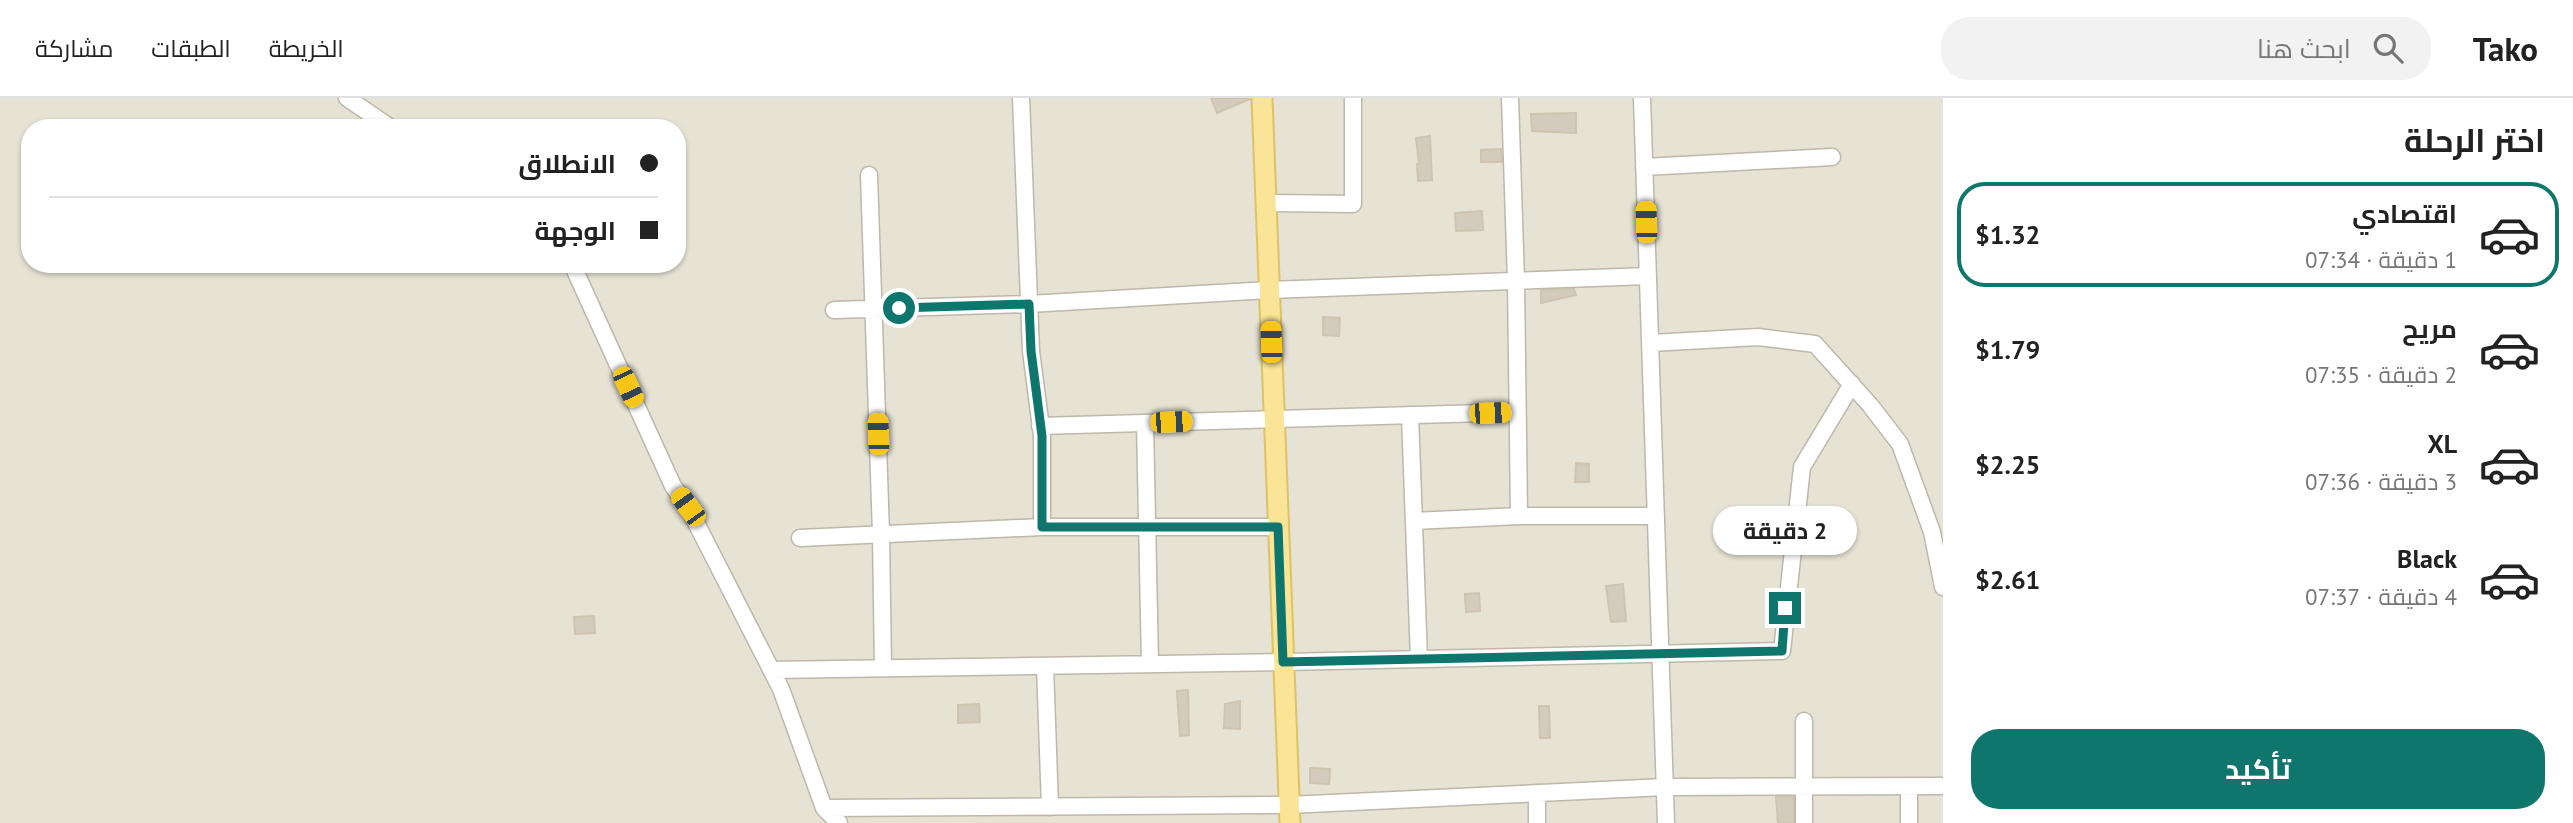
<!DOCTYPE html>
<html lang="ar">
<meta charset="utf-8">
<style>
body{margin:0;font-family:"PT Sans",Cairo,sans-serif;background:#f2f2f2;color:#222;direction:rtl;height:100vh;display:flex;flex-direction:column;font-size:26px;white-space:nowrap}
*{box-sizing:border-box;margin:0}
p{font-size:23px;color:#767676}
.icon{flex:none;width:38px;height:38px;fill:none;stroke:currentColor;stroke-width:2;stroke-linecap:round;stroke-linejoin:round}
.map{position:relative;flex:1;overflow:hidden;direction:ltr}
.drawer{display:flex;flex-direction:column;background:#fff;width:630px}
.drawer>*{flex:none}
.banner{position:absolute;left:21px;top:21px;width:665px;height:154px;border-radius:28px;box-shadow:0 2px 5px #0004;direction:rtl;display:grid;align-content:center;height:154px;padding:0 28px;background:#fff}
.end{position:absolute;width:32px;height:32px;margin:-16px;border:9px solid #0f766e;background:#fff;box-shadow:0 0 0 4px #fff}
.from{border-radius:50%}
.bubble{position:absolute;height:49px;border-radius:24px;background:#fff;box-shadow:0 2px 5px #0004;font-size:23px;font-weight:700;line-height:49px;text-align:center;direction:rtl}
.car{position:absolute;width:21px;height:42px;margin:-21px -10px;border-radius:9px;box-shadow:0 0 5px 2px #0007;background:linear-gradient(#f5c518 24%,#345 0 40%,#f5c518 0 76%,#345 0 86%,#f5c518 0)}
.banner b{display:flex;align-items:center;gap:24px;height:66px;font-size:26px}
.banner b+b{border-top:2px solid #e0e0e0}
.banner i{width:18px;height:18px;background:#222}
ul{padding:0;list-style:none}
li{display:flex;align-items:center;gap:21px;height:105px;margin:0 14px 10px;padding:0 14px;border:4px solid transparent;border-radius:28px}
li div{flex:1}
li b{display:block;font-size:26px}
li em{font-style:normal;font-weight:700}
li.active{border-color:#0f766e}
li>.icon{width:63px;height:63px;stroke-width:1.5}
h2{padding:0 28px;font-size:32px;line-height:84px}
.action{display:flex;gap:14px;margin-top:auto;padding:14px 28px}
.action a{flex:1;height:80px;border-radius:28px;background:#0f766e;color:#fff;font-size:28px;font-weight:700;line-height:80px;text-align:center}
header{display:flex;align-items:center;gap:42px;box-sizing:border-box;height:98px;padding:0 35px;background:#fff;border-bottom:2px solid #e0e0e0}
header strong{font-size:33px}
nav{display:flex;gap:38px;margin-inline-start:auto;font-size:24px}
.search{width:490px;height:63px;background:#f2f2f2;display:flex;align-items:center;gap:18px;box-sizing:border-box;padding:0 24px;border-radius:28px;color:#767676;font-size:26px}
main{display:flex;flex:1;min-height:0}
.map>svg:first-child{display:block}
.residential{fill:#e6e2d4;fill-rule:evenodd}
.building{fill:#d3ccbc;stroke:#cec4b0;stroke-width:2}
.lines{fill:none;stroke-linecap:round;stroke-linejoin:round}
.minor-casing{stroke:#bdb8a9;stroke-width:19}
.major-casing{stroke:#dec268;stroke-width:23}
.minor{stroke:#fff;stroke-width:16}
.major{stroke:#f9e498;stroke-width:19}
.route{stroke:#0f766e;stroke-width:9}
</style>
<header>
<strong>Tako</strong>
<div class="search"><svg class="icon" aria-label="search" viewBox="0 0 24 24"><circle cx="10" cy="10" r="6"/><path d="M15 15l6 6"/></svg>ابحث هنا</div>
<nav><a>الخريطة</a><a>الطبقات</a><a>مشاركة</a></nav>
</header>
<main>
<section class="drawer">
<h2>اختر الرحلة</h2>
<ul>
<li class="active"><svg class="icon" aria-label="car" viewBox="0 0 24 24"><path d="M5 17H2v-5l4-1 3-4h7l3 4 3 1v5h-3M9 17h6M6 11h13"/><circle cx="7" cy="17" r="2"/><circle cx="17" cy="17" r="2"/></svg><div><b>اقتصادي</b><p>1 دقيقة · 07:34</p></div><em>$1.32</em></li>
<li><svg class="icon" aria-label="car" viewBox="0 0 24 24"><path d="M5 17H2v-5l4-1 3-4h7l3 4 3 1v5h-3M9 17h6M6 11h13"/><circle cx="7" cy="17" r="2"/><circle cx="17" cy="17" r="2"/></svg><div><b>مريح</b><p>2 دقيقة · 07:35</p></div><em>$1.79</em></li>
<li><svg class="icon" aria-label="car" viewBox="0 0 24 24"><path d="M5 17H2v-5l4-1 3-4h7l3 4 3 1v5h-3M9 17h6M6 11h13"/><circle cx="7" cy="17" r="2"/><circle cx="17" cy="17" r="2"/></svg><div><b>XL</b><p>3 دقيقة · 07:36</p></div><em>$2.25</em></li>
<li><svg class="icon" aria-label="car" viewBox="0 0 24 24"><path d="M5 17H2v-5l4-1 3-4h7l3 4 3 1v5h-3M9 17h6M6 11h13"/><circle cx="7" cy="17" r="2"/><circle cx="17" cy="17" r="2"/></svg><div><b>Black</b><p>4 دقيقة · 07:37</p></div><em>$2.61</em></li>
</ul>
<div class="action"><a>تأكيد</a></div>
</section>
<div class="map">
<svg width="1943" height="725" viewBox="0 0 1943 725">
<rect width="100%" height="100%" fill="#f2efe6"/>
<path class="residential" d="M0,0H1943V725H0ZM30,30H677V166H30Z"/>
<path class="building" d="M1211,0H1250V1L1217,15Z
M1576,15V35L1532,33L1531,16Z
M1430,38L1432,82L1418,83L1417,66H1419L1416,40Z
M1501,51L1502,64H1481V52Z
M1482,113L1483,132L1456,133L1455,115Z
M1574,191L1576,197L1541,205V192Z
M1323,219L1340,220L1339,238L1323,237Z
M1576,365L1589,366V384H1575Z
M1623,486L1626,523L1611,524L1606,488Z
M1479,495L1480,513L1466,514L1465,496Z
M594,518L595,535L575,536L574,519Z
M1188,592L1189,637L1180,638L1177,593Z
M1240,603V631L1224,630L1225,606Z
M979,606L980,624L958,625V607Z
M1539,608H1549L1550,640H1540Z
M1310,670L1330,671L1329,686L1310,685Z
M1776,699H1794V725H1778Z"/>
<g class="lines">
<defs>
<path id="minor" d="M347,0L391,30
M1021,0L1031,253L1042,338V429
M1510,0L1516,183L1519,418
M1642,0L1666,725
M1644,69L1832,59
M869,77L881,436L883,570
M1266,105L1353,106V0
M572,166L673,388L688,409L781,591L824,710L839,725
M834,212L1029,206L1269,192L1648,178
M1651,245L1758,239L1815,246L1870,307L1900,346L1932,434L1943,489
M1410,317L1419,561
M1145,325L1150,566
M1040,328L1517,314
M1414,423L1519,418H1656
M800,440L1042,429H1278
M1045,568L1050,709
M771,572L1284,564L1782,553L1802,369L1852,286
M1804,623V725
M1909,688V725
M1537,695V725
M824,710L1289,707L1665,689L1943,688"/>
<path id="major" d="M1262,0L1290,725"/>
</defs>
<use href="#minor" class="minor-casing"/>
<use href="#major" class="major-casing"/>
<use href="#minor" class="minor"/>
<use href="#major" class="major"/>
</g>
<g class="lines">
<path class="route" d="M899,210L1029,206L1031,253L1042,338V429H1278L1283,564L1782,553L1785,510"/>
</g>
</svg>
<i class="end from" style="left:899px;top:210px"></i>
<i class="end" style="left:1785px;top:510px"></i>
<div class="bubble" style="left:1713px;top:408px;width:144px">2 دقيقة</div>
<i class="car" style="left:1646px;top:124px;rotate:358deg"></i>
<i class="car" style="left:1271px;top:244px;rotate:358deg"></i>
<i class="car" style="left:628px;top:289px;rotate:155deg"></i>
<i class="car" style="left:1490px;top:315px;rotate:88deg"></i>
<i class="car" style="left:1171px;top:324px;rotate:88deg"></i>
<i class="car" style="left:878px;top:336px;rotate:358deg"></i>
<i class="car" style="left:688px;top:409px;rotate:324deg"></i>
<div class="banner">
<b><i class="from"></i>الانطلاق</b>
<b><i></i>الوجهة</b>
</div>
</div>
</main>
